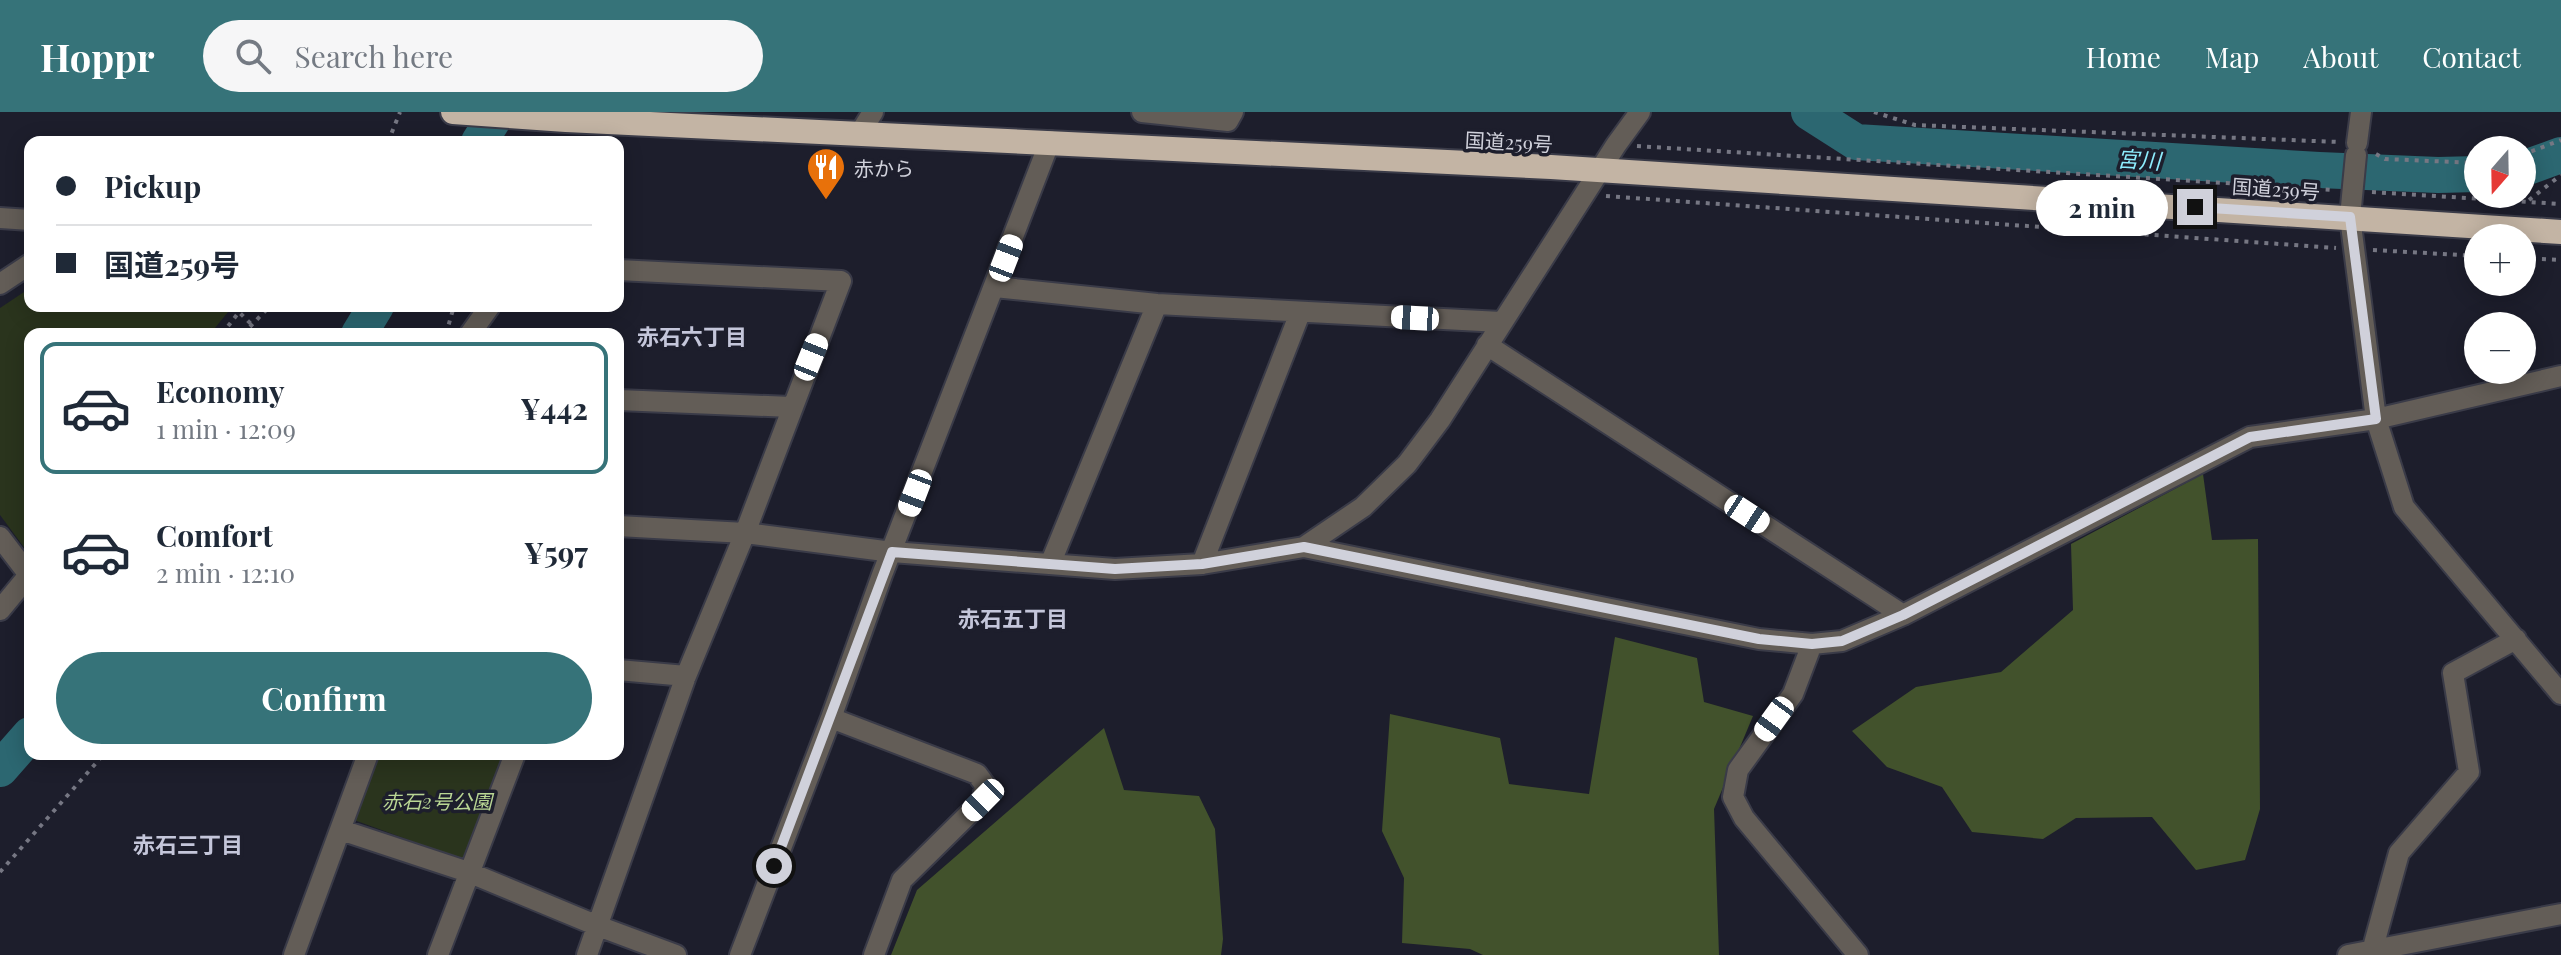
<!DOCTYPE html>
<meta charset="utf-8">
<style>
body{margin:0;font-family:"Playfair Display","Noto Sans JP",serif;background:#f6f6f7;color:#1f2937;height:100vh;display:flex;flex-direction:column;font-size:30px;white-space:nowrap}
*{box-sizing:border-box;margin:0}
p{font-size:26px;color:#747a83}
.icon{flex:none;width:44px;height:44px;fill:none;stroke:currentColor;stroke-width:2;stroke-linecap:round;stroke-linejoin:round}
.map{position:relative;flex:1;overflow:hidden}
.details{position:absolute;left:24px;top:216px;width:600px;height:432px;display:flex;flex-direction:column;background:#fff;border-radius:16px;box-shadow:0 4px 20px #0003}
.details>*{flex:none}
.guide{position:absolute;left:24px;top:24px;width:600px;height:176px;border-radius:16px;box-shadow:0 4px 20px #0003;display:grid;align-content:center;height:176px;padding:0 32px;background:#fff}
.needle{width:52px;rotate:200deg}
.controls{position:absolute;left:2464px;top:24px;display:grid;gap:16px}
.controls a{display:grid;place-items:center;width:72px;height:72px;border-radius:50%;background:#fff;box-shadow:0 4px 20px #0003;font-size:40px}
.end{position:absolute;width:36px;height:36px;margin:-18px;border:10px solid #d0d1db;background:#111;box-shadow:0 0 0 4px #111}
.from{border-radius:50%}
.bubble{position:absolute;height:56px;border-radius:28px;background:#fff;box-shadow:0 4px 20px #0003;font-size:26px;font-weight:700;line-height:56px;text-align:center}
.car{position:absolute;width:24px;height:48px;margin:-24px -12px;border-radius:10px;box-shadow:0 0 6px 2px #0007;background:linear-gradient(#fff 24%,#345 0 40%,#fff 0 76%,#345 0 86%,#fff 0)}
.guide b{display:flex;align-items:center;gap:28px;height:76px;font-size:30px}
.guide b+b{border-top:2px solid #e0e1e3}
.guide i{width:20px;height:20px;background:#1f2937}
ul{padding:14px 0 0;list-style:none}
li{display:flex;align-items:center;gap:24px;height:132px;margin:0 16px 12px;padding:0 16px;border:4px solid transparent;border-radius:16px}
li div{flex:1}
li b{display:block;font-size:30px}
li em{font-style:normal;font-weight:700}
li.current{border-color:#367379}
li>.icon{width:72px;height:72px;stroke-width:1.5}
.button{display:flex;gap:16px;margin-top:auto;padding:16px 32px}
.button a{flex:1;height:92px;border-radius:48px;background:#367379;color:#fff;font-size:32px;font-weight:700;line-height:92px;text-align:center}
header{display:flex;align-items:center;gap:48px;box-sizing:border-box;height:112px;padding:0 40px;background:#367379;color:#fff}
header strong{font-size:38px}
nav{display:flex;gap:44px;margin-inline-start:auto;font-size:28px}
.search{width:560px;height:72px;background:#f6f6f7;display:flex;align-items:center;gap:20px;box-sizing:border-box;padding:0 28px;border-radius:44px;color:#747a83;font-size:30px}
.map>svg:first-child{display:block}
.green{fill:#2a341d}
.forest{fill:#42522c}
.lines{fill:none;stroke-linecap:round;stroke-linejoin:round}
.river{stroke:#2c6771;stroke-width:36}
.minor-casing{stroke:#3a3b48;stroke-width:24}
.highway-casing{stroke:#3a3b48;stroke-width:28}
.path{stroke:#767783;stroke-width:4;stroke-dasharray:4 6;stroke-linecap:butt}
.minor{stroke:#635d57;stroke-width:20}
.highway{stroke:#c3b4a4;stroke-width:24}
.route{stroke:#d0d1db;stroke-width:10}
.labels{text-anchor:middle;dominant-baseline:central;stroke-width:7;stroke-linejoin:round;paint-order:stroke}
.street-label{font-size:20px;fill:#d0d1db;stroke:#1d1e2c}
.poi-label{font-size:20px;fill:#d0d1db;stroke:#1d1e2c;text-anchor:start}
.park-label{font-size:20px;font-style:italic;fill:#b9d694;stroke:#1d1e2c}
.water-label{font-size:22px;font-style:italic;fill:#8eedfe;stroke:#1d1e2c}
.neighbourhood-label{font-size:22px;font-weight:bold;fill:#c4c6da;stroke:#1d1e2c}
</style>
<header>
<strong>Hoppr</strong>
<div class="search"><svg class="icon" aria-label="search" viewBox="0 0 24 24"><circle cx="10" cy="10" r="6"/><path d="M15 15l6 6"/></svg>Search here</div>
<nav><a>Home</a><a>Map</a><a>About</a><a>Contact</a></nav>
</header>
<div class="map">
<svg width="2561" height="843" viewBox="0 0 2561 843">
<rect width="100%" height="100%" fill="#1d1e2c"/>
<path class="green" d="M30,176V194H233L210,222H30L29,442L0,403V196Z
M380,642H506L464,748L354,708Z"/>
<path class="forest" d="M2203,362L2212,428L2258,427L2260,697L2245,748L2196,758L2152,705L2076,706L2043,727L1972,720L1942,675L1887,655L1852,619L1916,575L2001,560L2073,498L2071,432Z
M1615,525L1697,546L1704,590L1753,604L1714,697L1719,843H1483L1470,837L1402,831L1404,766L1382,719L1390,602L1500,626L1509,672L1589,682Z
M1104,616L1124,678L1199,684L1215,717L1223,827L1221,843H891L917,778Z"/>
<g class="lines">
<path class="river" d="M1809,0L1856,30L2319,58L2438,63L2478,62
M479,30L498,0
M2522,57L2561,43
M359,222L376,194
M0,657L30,623"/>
<defs>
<path id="minor" d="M1142,0L1228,9L1233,0
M860,21L873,0
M2357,31L2361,0
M2356,43L2350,105L2376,307L2404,395L2561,582
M0,106L30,108
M0,172L30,152
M995,175L1157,192L1501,210
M470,222L490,194
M1487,233L1903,503
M618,288L791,295
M618,414L745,421L892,440L1115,457L1202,452L1304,435L1363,395L1407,352L1440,308L1616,33L1640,0
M0,425L29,463L0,498
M1304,435L1759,527L1812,532L1842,529L1903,503L2250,325L2376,307L2561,264
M1051,450L1157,192
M1202,452L1300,201
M1812,532L1793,582L1738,658L1733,685L1744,706L1858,843
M618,558L686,564
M831,606L977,662L985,673L983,688L902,768L874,843
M341,718L468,760L598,814L676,843
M294,843L368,642
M438,843L515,642
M587,843L686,564L745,421L841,169L618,158
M740,843L831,606L882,463L1050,29
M2348,843L2561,802
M2371,843L2399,741L2469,660L2453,561L2516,527"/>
<path id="highway" d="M453,0L566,8L1551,55L2561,120"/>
</defs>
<use href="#minor" class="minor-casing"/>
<use href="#highway" class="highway-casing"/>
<path class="path" d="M1874,0L1915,13L2339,30
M388,30L400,0
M1637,34L2335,78
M2376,42L2385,47L2478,51
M2522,43L2561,28
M2372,80L2561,92
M1606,84L2336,136
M2529,88L2561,63
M2373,138L2478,144
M2522,146L2561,148
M244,194L239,200L252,213
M222,222L239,200
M243,222L270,194
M446,222L454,194
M0,760L104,642"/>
<use href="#minor" class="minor"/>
<use href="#highway" class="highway"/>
</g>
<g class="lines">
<path class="route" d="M774,754L892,440L1115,457L1202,452L1304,435L1759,527L1812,532L1842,529L1903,503L2250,325L2376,307L2350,105L2195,95"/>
</g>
<defs>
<symbol id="restaurant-pin" viewBox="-11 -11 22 30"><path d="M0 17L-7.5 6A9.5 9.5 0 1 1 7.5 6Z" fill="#e8710a" stroke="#1d1e2c"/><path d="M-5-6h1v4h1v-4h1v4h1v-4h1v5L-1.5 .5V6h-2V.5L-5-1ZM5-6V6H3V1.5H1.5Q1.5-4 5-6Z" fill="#fff"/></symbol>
</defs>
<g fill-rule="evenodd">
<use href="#restaurant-pin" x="804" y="33" width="44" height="60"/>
</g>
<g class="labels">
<g class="street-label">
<text transform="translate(1509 29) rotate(3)">国道259号</text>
<text transform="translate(2276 76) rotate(4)">国道259号</text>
</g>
<g class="poi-label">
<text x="854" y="55">赤から</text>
</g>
<g class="park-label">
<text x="437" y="688">赤石2号公園</text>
</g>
<g class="water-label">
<text transform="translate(2139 47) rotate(3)">宮川</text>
</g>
<g class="neighbourhood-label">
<text x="692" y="224">赤石六丁目</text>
<text x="1013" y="506">赤石五丁目</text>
<text x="188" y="732">赤石三丁目</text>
</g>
</g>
</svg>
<div class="controls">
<a><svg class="needle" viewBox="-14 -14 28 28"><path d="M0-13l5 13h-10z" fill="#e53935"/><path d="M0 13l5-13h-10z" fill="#747a83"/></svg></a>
<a>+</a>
<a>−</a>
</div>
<i class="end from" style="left:774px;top:754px"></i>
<i class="end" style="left:2195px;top:95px"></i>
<div class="bubble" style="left:2036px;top:68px;width:132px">2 min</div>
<i class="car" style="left:1006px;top:146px;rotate:21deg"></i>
<i class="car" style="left:1415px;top:206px;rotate:273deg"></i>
<i class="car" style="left:811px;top:245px;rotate:22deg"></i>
<i class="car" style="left:915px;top:381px;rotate:201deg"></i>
<i class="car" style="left:1747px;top:402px;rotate:123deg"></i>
<i class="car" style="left:1774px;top:607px;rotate:216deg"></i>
<i class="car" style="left:983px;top:688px;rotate:225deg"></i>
<div class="guide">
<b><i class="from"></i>Pickup</b>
<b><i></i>国道259号</b>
</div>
<section class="details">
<ul>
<li class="current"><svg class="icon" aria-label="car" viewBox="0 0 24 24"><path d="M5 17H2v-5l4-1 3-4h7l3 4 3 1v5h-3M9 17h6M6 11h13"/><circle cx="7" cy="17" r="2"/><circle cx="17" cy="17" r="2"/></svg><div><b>Economy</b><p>1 min · 12:09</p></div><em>¥442</em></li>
<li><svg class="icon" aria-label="car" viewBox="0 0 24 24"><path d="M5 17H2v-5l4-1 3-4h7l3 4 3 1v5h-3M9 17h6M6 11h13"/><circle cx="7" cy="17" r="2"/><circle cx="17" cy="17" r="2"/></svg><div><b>Comfort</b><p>2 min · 12:10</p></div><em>¥597</em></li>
</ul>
<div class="button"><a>Confirm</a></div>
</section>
</div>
